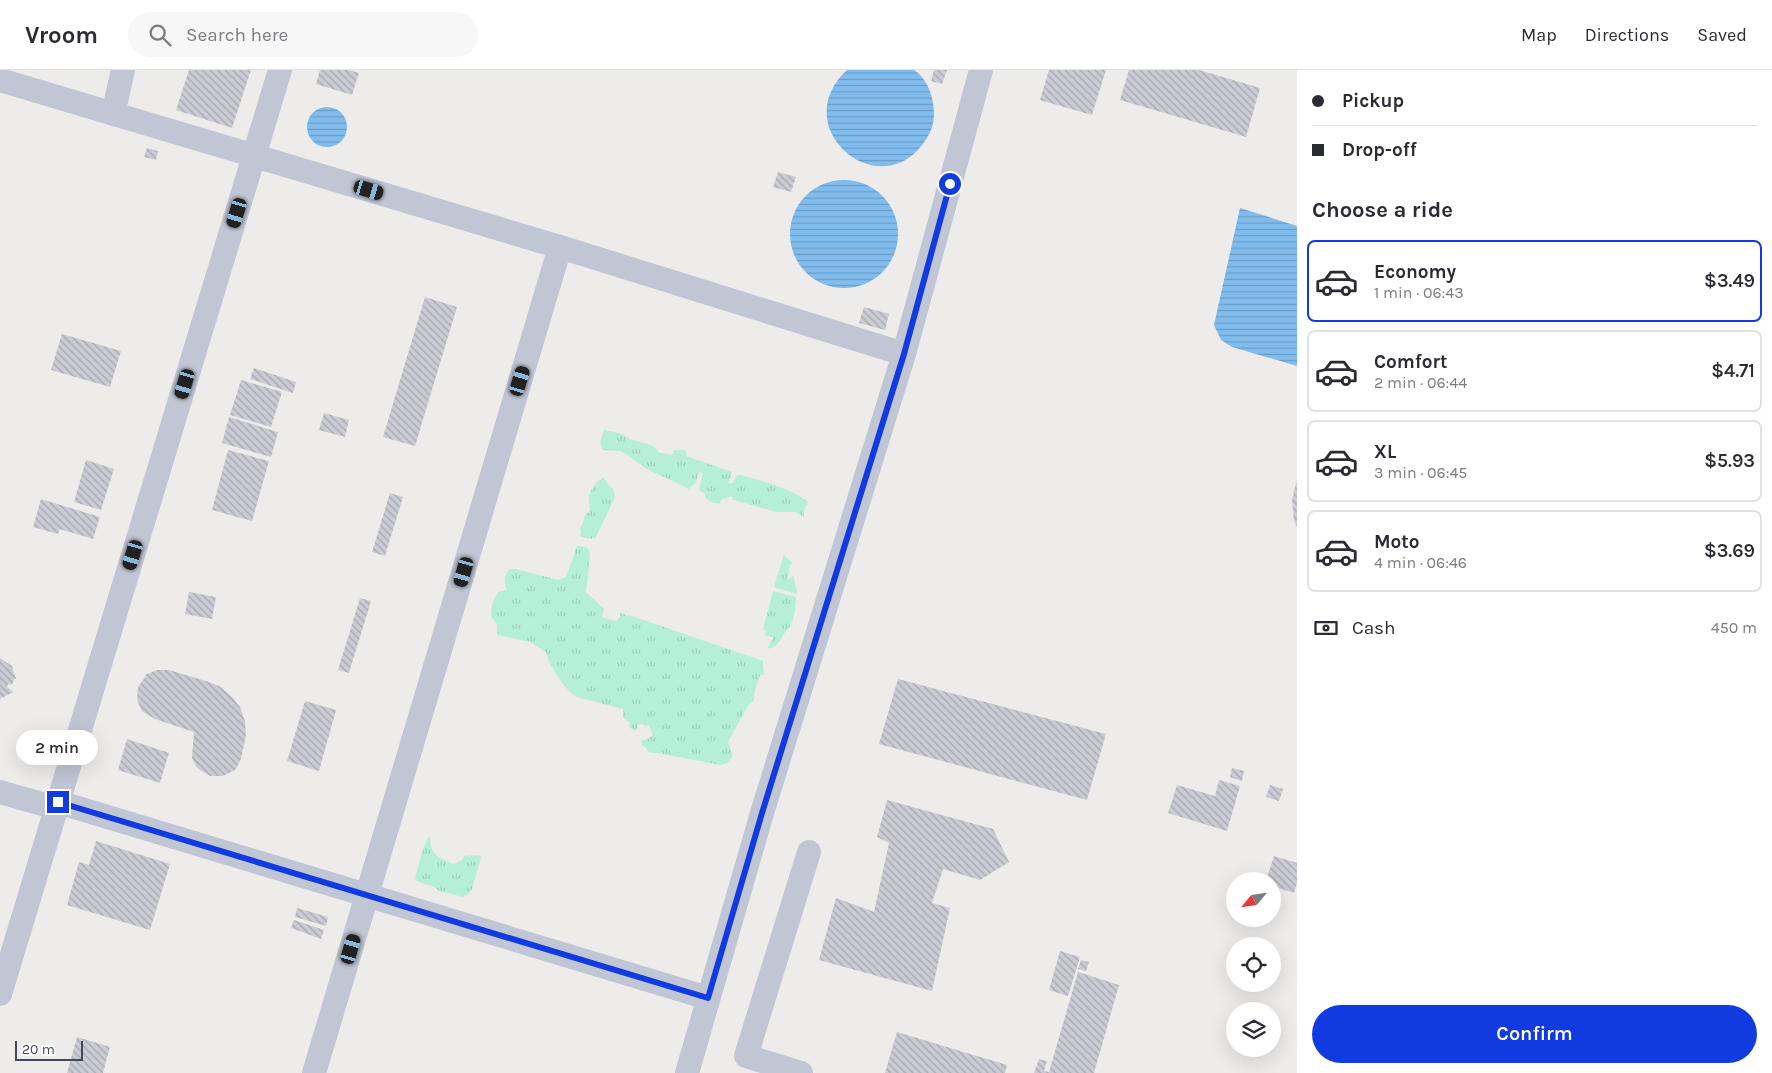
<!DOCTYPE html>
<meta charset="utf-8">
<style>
body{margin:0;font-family:Karla,sans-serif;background:#f7f7f7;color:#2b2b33;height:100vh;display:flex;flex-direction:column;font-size:19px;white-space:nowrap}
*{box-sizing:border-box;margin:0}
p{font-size:16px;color:#7c7c81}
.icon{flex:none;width:28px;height:28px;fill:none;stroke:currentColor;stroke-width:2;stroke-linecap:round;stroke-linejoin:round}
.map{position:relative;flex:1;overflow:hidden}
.panel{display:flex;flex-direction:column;background:#fff;width:475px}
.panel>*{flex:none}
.hud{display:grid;align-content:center;height:110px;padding:0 15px;background:#fff}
.needle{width:32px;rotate:241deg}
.tools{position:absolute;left:1226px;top:802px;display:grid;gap:10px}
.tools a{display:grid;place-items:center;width:55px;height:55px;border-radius:50%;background:#fff;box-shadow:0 5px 20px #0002;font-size:25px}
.scale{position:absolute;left:15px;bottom:12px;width:68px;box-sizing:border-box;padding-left:5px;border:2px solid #434959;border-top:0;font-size:14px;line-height:18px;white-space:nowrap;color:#434959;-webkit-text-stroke:4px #fff;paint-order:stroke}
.end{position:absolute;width:22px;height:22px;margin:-11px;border:6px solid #113ae1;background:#fff;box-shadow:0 0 0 2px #fff}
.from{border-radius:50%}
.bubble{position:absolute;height:35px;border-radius:18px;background:#fff;box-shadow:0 5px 20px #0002;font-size:16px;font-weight:600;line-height:35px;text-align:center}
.car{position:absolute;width:15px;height:30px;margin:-15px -8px;border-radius:6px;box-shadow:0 0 4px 1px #0007;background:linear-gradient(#222 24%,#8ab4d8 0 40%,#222 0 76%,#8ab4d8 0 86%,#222 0)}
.hud b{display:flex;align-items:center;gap:18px;height:48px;font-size:19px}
.hud b+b{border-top:1px solid #e1e1e2}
.hud i{width:12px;height:12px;background:#2b2b33}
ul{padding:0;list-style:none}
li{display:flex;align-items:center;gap:15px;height:82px;margin:0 10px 8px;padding:0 5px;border:2px solid #e1e1e2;border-radius:8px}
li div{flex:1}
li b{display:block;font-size:19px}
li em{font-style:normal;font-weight:600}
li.on{border-color:#113ae1}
li>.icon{width:45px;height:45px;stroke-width:1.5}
h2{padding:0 15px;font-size:22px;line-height:60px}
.pay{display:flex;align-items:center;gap:12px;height:55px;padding:0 15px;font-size:19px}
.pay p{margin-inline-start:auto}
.cta{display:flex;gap:10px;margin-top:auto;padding:10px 15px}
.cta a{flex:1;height:58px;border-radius:30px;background:#113ae1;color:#fff;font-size:20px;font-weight:600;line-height:58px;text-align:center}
header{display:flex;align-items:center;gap:30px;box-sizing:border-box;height:70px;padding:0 25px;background:#fff;border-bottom:1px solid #e1e1e2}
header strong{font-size:24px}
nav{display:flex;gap:28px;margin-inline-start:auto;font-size:18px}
.search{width:350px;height:45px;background:#f7f7f7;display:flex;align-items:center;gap:12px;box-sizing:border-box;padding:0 18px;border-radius:28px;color:#7c7c81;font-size:19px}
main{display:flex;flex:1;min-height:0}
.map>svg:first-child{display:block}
.grass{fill:url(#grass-tufts)}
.water{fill:url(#water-rules)}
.building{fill:url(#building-back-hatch)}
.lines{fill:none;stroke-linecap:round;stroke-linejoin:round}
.minor{stroke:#c0c6d4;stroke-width:24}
.route{stroke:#113ae1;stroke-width:6}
</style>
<header>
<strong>Vroom</strong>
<div class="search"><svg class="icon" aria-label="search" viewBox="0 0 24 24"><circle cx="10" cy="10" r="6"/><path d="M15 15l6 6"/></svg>Search here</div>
<nav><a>Map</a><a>Directions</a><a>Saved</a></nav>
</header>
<main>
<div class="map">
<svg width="1297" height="1003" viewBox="0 0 1297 1003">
<defs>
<pattern id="grass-tufts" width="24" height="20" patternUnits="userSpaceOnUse" patternTransform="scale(1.25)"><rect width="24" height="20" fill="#b5efda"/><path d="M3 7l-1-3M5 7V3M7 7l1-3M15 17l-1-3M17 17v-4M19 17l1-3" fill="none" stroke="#9dcebd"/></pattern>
<pattern id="water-rules" width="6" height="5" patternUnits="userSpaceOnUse" patternTransform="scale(1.25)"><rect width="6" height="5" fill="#80bdee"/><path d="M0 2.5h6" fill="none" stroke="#6a9cc4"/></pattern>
<pattern id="building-back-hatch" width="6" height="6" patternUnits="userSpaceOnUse" patternTransform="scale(1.25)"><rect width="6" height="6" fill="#cacbd3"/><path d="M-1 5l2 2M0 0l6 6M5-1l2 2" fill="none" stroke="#a6a7ae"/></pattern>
</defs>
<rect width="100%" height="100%" fill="#eeebeb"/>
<path class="grass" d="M604,360L620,363L630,369L653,376L660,383L673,385L674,380H684L686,382V386L732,402L729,412L730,414L733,413L736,407L739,405C759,409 792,419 808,432L804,441V447L796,442H777L733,430L732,426L721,430L720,433C715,434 708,431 705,427V424L699,420L703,403L699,402L696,412L689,419L685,417L645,398L628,385L620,381L603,380L600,372Z
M602,408H604L609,416L613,418L615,427L596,467C591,470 585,468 580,466L581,463L580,458C584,454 583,448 586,443H589C591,436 588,434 589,428C590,419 595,414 602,408Z
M577,476L586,477L589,480L590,487L586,522L604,539L602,547L616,551L620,547V543L635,547L763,591V600L765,604L760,605L755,620L754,629L748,636L728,672L733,686L727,693L721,695L657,683L648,682L647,679L642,675V671L653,666L649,655L644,656L643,654L637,655L638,658L635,661L629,657L630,653L623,647V639L577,627C565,620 549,596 546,582L530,572L497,565V555C496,552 494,550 492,548C489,540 494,528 498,522L507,520C504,511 503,506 510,499H516L558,510L566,507Z
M784,485L792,493L789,498L788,509H790L793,505L794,507C794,512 798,522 797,524L774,517Z
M773,521L796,527C796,536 794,551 789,558C787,561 785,561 784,564C779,572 778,577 767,579L773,567L765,566L766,561L763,559Z
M429,765C431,770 430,776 433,781C437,788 447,791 454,794L463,789L464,786L479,785L481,787L472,819L468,824L463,827L439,821L434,817L417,811L415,808L423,779Z"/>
<path class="water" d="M847,0H914C928,9 934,28 934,44C934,56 929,66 922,75C877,134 786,57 847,0Z
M307 57a20 20 0 1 1 40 0a20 20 0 1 1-40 0Z
M790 164a54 54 0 1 1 108 0a54 54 0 1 1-108 0Z
M1240,138L1297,156V296L1232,277L1221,270L1214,255Z"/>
<path class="building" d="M189,0H251L232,58L176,40Z
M320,0H348L359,3L352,25L316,14Z
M934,0H947L942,14L931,11Z
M1049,0H1106L1092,45L1040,30Z
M1129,0H1199L1260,18L1246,67L1120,30Z
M147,78L158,81L156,90L144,87Z
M778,102L796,107L791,122L773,117Z
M425,227L457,237L415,376L383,367Z
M864,237L889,244L885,260L859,253Z
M62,264L121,281L110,317L51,300Z
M254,298L296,312L293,323L250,309Z
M241,310L282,322L271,357L230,345Z
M324,343L349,350L345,367L319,360Z
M229,347L278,362L271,387L222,373Z
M228,380L269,391L252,451L212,440Z
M86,390L114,399L101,440L74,432Z
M1296,413H1297V457L1294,451L1292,430Z
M390,423L403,427L385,486L372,482Z
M41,429L100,447L93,469L60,459L58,464L33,457Z
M189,522L216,527L212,549L185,544Z
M360,528L371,531L349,603L338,600Z
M0,588L12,596L16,609H14L12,615L8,614L7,617L13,622L0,629Z
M157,600H169L209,612L221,617L232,627L240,637L245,651L246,665L241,689L235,700L223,706H210L197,698L192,688L194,662L155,649L142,641L137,630L138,617L146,606L145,605Z
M898,609L1106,664L1087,730L879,674Z
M305,631L336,640L319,701L287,691Z
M127,669L169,683L160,713L118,700Z
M1232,698L1244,701L1242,711L1230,707Z
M1219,710L1240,716L1227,761L1168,743L1177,715L1215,726Z
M1270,715L1283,719L1279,731L1266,727Z
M887,730L993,759L1009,792L980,810L943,799L932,833L950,838L932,921L819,890L836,828L874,842L889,773L877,767Z
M96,771L170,794L150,860L67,835L79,792L89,795Z
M1274,786L1297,793V813L1294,823L1272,816V811H1266Z
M297,838L328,847L326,856L295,847Z
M294,850L324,860L321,869L291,858Z
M1060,881L1080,887L1068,926L1049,920Z
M1081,890L1089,892L1086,901L1078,899Z
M1078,902L1119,915L1094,1003H1034L1039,989L1047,991L1044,1001L1049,1002Z
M897,962L1007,995L1005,1003H885Z
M77,967L110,977L103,1003H67Z"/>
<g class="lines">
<path class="minor" d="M0,10L560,177L904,284
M113,44L123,0
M0,722L56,738
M58,732L708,928
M0,924L280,0
M314,1003L560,177
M687,1003L762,743L904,284L981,0
M801,1003L746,986L809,782"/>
</g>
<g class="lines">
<path class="route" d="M58,732L708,928L762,743L904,284L950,114"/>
</g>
</svg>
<div class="tools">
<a><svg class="needle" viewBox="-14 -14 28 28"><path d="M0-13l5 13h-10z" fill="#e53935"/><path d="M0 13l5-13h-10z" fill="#7c7c81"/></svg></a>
<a><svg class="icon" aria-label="locate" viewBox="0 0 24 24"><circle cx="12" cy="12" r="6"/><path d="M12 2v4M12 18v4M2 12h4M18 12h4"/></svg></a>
<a><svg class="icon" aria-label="layers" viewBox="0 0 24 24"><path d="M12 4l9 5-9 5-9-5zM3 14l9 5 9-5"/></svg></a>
</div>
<div class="scale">20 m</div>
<i class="end from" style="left:950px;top:114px"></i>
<i class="end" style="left:58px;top:732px"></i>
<div class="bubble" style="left:16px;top:660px;width:82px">2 min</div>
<i class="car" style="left:369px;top:120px;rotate:107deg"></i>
<i class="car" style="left:237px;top:143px;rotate:197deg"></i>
<i class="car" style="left:520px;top:311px;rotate:17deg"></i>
<i class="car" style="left:185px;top:314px;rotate:197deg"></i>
<i class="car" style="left:133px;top:485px;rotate:197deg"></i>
<i class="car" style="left:464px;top:502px;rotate:196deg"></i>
<i class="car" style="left:351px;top:879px;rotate:16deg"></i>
</div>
<section class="panel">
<div class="hud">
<b><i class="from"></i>Pickup</b>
<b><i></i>Drop-off</b>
</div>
<h2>Choose a ride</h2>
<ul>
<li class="on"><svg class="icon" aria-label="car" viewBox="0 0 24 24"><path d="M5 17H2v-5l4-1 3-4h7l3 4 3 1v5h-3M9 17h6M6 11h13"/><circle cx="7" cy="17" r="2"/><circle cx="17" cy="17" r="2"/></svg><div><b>Economy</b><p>1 min · 06:43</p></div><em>$3.49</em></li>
<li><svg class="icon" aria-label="car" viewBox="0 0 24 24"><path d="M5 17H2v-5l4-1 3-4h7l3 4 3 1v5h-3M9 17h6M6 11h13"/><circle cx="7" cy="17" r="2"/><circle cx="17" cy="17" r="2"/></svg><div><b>Comfort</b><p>2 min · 06:44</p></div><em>$4.71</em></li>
<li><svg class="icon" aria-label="car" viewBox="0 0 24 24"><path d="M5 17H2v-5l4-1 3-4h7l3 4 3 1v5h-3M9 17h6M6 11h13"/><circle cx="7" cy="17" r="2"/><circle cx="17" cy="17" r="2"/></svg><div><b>XL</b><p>3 min · 06:45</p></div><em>$5.93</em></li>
<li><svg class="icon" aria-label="car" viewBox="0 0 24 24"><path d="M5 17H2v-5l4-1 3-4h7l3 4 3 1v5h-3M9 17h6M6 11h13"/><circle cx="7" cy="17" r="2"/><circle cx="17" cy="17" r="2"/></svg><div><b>Moto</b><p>4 min · 06:46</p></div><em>$3.69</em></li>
</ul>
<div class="pay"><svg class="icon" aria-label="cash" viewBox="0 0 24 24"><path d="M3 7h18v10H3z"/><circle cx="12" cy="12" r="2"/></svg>Cash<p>450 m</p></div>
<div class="cta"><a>Confirm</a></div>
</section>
</main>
